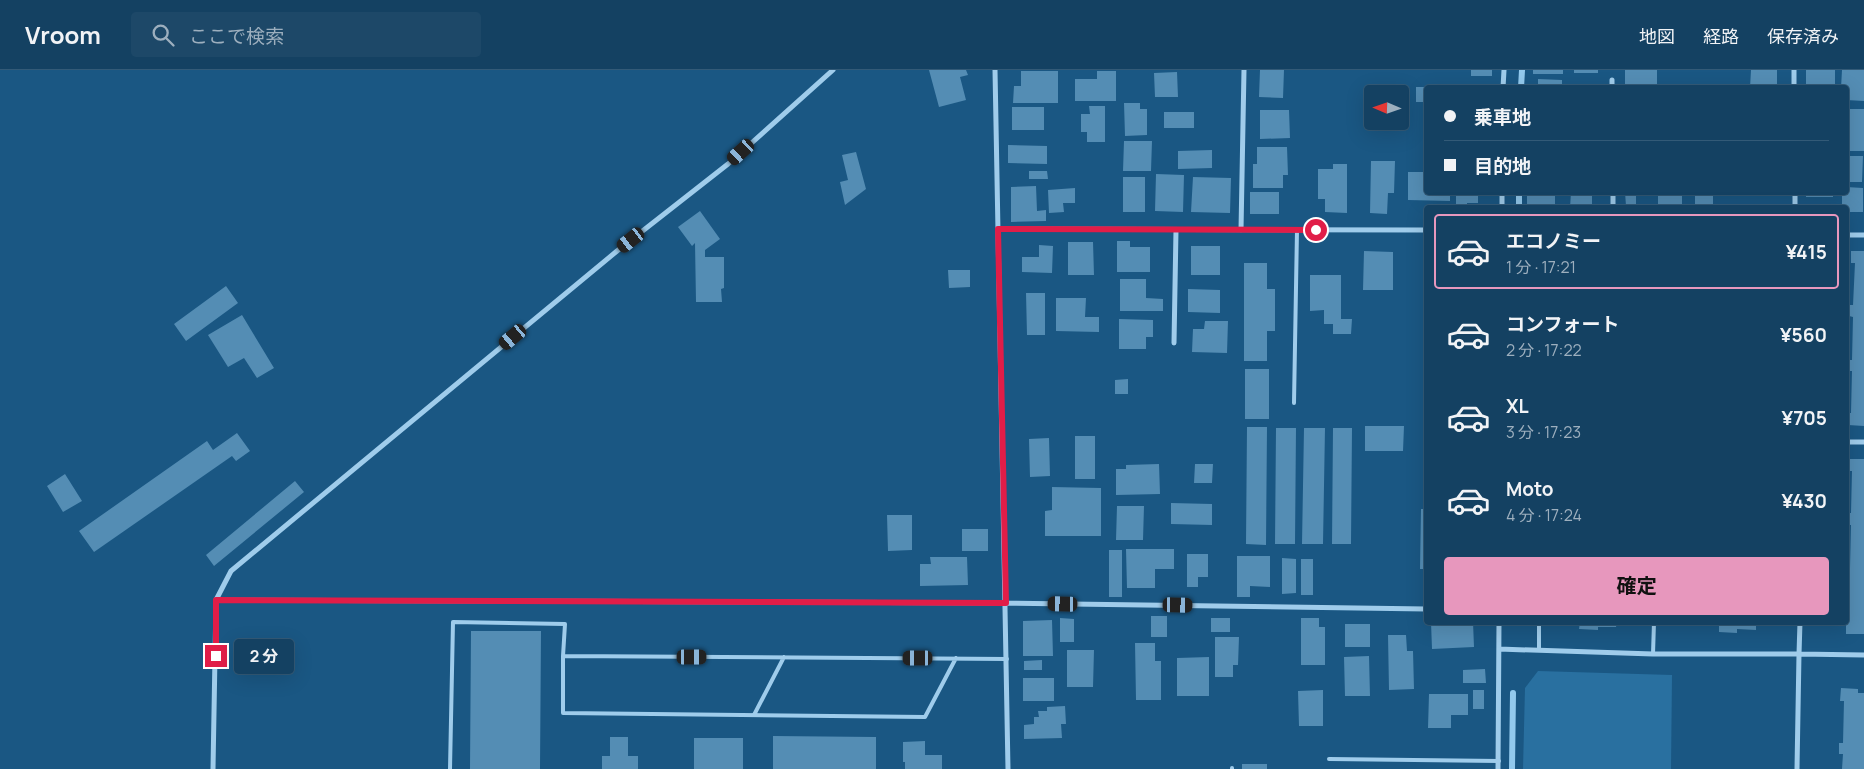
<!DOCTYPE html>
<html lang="ja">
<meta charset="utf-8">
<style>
body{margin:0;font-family:Manrope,"Noto Sans JP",sans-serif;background:#1d4868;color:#f1f3f6;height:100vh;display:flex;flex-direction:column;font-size:19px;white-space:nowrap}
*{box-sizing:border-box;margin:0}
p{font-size:16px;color:#9dafbe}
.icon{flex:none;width:28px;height:28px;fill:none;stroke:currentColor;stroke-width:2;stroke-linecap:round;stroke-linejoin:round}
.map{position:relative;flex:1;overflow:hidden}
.sheet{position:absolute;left:1424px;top:135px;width:425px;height:420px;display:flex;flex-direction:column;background:#144162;border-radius:5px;box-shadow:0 5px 20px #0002,0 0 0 1px #335a77}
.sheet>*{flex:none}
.guide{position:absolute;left:1424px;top:15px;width:425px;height:110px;border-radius:5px;box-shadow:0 5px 20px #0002,0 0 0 1px #335a77;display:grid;align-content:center;height:110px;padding:0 20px;background:#144162}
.needle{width:32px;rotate:272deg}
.buttons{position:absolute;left:1364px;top:15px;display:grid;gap:10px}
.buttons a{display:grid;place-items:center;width:45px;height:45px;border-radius:5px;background:#144162;box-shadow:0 5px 20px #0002,0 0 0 1px #335a77;font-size:25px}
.end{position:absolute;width:22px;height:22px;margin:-11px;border:6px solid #e11d48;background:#fff;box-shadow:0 0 0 2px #fff}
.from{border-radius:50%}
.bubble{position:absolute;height:35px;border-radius:5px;background:#144162;box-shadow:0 5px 20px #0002,0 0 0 1px #335a77;font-size:16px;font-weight:700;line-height:35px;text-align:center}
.car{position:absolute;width:15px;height:30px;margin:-15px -8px;border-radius:6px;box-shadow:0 0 4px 1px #0007;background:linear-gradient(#222 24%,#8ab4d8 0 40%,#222 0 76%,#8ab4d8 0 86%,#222 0)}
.guide b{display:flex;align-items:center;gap:18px;height:48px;font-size:19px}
.guide b+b{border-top:1px solid #335a77}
.guide i{width:12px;height:12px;background:#f1f3f6}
ul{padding:9px 0 0;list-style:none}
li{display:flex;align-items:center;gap:15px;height:75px;margin:0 10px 8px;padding:0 10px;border:2px solid transparent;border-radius:5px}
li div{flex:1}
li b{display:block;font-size:19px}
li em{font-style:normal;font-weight:700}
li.current{border-color:#e797bd}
li>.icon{width:45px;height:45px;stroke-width:1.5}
.primary-button{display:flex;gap:10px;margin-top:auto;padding:10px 20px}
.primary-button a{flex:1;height:58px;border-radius:5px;background:#e797bd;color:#111;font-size:20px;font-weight:700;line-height:58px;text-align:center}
header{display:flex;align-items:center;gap:30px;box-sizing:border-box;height:70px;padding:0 25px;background:#144162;border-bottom:1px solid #335a77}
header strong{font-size:24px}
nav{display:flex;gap:28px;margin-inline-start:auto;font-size:18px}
.search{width:350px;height:45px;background:#1d4868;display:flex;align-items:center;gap:12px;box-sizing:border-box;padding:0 18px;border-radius:5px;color:#9dafbe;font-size:19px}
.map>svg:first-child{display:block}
.green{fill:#2970a0}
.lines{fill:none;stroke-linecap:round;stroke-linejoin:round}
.stream{stroke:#92c9ed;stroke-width:6}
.building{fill:#548db4}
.service{stroke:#9fcceb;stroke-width:4}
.minor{stroke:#9fcceb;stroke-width:5}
.route{stroke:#e11d48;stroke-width:6}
</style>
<header>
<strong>Vroom</strong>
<div class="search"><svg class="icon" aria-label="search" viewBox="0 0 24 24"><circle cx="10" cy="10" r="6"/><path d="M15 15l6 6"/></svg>ここで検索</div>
<nav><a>地図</a><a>経路</a><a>保存済み</a></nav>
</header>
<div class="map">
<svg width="1864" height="699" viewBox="0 0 1864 699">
<rect width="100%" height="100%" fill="#1a5783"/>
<path class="green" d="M1538,601L1672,605L1671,699H1523L1525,618Z"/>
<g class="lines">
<path class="stream" d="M1521,18L1522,0
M1519,138V122
M1512,699L1513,623"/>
</g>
<path class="building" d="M929,0H966L968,5L960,7L966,30L939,37Z
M1260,0H1284L1283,28L1259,27Z
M1471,0H1492V6H1471Z
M1533,0H1563V4H1533Z
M1574,0H1598V3H1574Z
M1625,0H1657V18H1625Z
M1751,0H1777V18H1750Z
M1806,0H1835V18H1806Z
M1842,0H1864V31L1846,30V18H1841Z
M1021,1H1058V33H1013L1014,16H1021Z
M1097,1H1116V31H1075V9H1097Z
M1177,2L1178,27H1155L1154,3Z
M1538,9L1562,10V18H1538Z
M1416,17H1426V32H1416Z
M1124,33H1140V39H1147V65L1125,66Z
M1089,36H1105V72H1087V62H1081V44H1090Z
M1012,37H1044V60H1012Z
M1846,39H1864V81H1846Z
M1260,40H1289L1290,68L1260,69Z
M1164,42H1194V58H1164Z
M1124,71H1152L1151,101H1123Z
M1008,75L1047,76V94L1008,93Z
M1257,77H1287L1288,105H1283V118H1253V94H1257Z
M1212,80V98L1178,99V81Z
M856,82L866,119L845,135L840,112L848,110L842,85Z
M1846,86H1863L1862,112H1846Z
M1371,91H1395L1394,123H1388L1387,144L1370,143Z
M1333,94H1347V143L1325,142V129H1318V99H1333Z
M1029,101H1047L1048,109H1029Z
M1408,102H1426V122H1450V131L1408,130Z
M1156,104L1184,105L1183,142L1155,141Z
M1123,107H1145V142H1123Z
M1193,107L1231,108L1230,143L1191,142Z
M1036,116L1037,141L1046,140V151L1011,152V117Z
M1846,117L1863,118V142H1846V138H1842V122H1846Z
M1075,118V133H1063L1064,142L1049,143L1048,120Z
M1250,122H1279V144H1250Z
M1456,122H1478V133H1467V138H1456Z
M1527,122H1555V138H1527Z
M1571,122H1592V138H1570Z
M1625,122H1636V135L1626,136Z
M1658,122H1682V138H1658Z
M1695,122H1713V135H1695Z
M1806,122H1833V127H1806Z
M1754,134L1767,135L1766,138H1753Z
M700,141L720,169L705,180V187H724V218L721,219L722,232H696L695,173L692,176L678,157Z
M1117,171H1130V177H1150V202H1117Z
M1068,172H1093L1094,205H1068Z
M1039,175L1053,176L1052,203L1022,202V187H1039Z
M1191,176H1220V205H1191Z
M1364,181L1393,182V220H1363Z
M1851,181H1864V356L1848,355L1849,343H1851L1852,301H1849V290H1852L1853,247L1849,246V235H1853L1855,193H1851Z
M1244,193H1267V219H1275V261H1267V291H1244Z
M948,200H970V217L949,218Z
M1310,205H1341V249H1352L1351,264H1333V254H1324V240L1310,241Z
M1120,209H1146V228L1163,229V241H1120Z
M226,216L238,233L186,271L174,254Z
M1188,219L1220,220V243L1188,242Z
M1026,223H1045V265H1027Z
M1056,228H1086L1085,247H1099V262L1056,261Z
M242,245L274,298L257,308L244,288L228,297L208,265Z
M1119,249L1153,250V267H1146V279H1119Z
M1205,251H1228L1227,283L1192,282L1193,259H1204Z
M1245,299H1269V349H1245Z
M1128,309V324H1115V310Z
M1365,356H1404L1403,381H1365Z
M1247,357H1267L1266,475L1246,474Z
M1276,358H1296L1295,474H1275Z
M1304,358H1325L1323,474H1302Z
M1333,358H1352L1351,474H1332Z
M237,363L250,381L236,391L232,386L94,482L79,461L207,371L213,380Z
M1075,366H1095V409H1075Z
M1049,368L1050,406L1030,407L1029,369Z
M1849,389H1864V564H1846V552H1848L1849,509H1846V498H1850L1851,455H1847V443H1851L1852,401H1848Z
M1159,394L1160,424L1116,425V399H1126V395Z
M1195,394H1213L1212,413H1194Z
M65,404L82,431L63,442L47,416Z
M295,411L304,422L214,496L206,485Z
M1052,417L1101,418V466H1045V441L1052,440Z
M1171,433L1212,434V455L1171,454Z
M1117,436H1144L1143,470H1116Z
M1421,439H1426V499H1420Z
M887,445H912V480L888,481Z
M962,459H988V481H962Z
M1126,479H1174V499H1155V518H1127Z
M1109,480H1122V527H1109Z
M1187,484H1208V507H1198V517H1187Z
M1237,486H1270V517L1250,516V527H1237Z
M930,487H967L968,515L920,516V494H931Z
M1282,488L1296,489V523L1282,524Z
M1301,489H1313V525H1301Z
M1151,546H1167V567H1151Z
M1060,548L1074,549V572H1060Z
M1211,548H1230V562H1211Z
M1301,548H1319V557H1325V595H1301Z
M1052,550L1053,586H1023V551Z
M1431,552H1473L1474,577L1432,579Z
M1580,552H1617L1616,557H1598V560L1579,559Z
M1719,552H1756V560L1737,559V563L1719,562Z
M1345,554H1370V577H1345Z
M471,561H541L540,699H470Z
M1388,565H1406L1407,581H1413L1414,619L1389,620Z
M1215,567H1239L1238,595H1233V607H1215Z
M1135,573H1155V591H1161V630H1136Z
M1067,580H1094L1093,617H1067Z
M1369,586L1370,626H1345L1344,587Z
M1209,587V626H1177V588Z
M1042,590V600H1024V591Z
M1485,599L1486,613H1463V600Z
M1023,608H1054V631H1023Z
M1841,618L1858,619V623H1864V699H1842L1843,684H1839V673H1843L1844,631H1840Z
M1323,620V656H1299L1298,621Z
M1473,620H1484V639H1473Z
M1429,624H1468V645H1451V658H1428Z
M1065,636L1066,654H1061L1062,668L1024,669V655L1034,654V647H1039L1038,641H1047V637Z
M773,666L876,667V699H773Z
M610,667H628V686H638V699H602V686H610Z
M694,668H743V699H694Z
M925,671V685H942V699H905V692H903V672Z
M1242,694H1267V699H1242Z"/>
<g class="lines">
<path class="service" d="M1294,333L1297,160
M1539,580V552
M1653,584L1654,552
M956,588L925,647L563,643V586L1007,589
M754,645L784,587
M1329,689L1499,691
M1232,698V699
M450,699L453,552L565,554L563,586"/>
<path class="minor" d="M995,0L1008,699
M1794,0V18
M1612,10V18
M1503,18L1504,0
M1613,122V138
M1795,122V138
M1502,138V122
M998,159L1426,160
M1241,160L1244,0
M1846,165H1864
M1174,273L1176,160
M1846,372H1864
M216,530L1006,533L1426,539
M1800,552L1799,584L1864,585
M1499,579L1653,584H1799L1797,699
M213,699L216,530L231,501L617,181L728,94L833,0
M1498,699L1499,552"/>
</g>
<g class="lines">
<path class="route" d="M216,586V530L1006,533L998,159L1316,160"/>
</g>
</svg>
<div class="buttons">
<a><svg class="needle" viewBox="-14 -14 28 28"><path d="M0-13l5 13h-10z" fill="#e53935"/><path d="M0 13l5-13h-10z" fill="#9dafbe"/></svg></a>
</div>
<i class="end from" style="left:1316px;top:160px"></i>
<i class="end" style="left:216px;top:586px"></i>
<div class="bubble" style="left:234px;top:569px;width:60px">2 分</div>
<i class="car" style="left:741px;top:82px;rotate:228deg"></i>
<i class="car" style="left:631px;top:170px;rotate:232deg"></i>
<i class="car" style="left:513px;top:267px;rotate:230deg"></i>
<i class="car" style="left:1063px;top:534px;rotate:271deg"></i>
<i class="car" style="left:1178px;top:535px;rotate:91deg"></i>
<i class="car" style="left:692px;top:587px;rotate:90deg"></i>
<i class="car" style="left:918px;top:588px;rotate:270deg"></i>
<div class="guide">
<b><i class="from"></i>乗車地</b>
<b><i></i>目的地</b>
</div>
<section class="sheet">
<ul>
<li class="current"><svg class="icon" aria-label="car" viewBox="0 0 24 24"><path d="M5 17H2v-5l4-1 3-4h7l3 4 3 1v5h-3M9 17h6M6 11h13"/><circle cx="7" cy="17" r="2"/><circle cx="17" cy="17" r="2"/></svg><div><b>エコノミー</b><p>1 分 · 17:21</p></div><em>¥415</em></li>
<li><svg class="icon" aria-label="car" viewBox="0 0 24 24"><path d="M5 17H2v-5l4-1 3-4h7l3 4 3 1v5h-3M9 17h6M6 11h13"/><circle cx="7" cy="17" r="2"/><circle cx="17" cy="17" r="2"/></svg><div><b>コンフォート</b><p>2 分 · 17:22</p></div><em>¥560</em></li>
<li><svg class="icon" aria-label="car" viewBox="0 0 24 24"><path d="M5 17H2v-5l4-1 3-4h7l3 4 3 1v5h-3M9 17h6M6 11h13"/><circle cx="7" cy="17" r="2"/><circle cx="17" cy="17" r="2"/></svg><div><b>XL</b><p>3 分 · 17:23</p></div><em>¥705</em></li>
<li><svg class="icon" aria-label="car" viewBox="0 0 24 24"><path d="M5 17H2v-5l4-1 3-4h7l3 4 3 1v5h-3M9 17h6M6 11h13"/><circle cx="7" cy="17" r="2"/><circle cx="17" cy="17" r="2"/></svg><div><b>Moto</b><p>4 分 · 17:24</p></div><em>¥430</em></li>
</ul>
<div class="primary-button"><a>確定</a></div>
</section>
</div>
